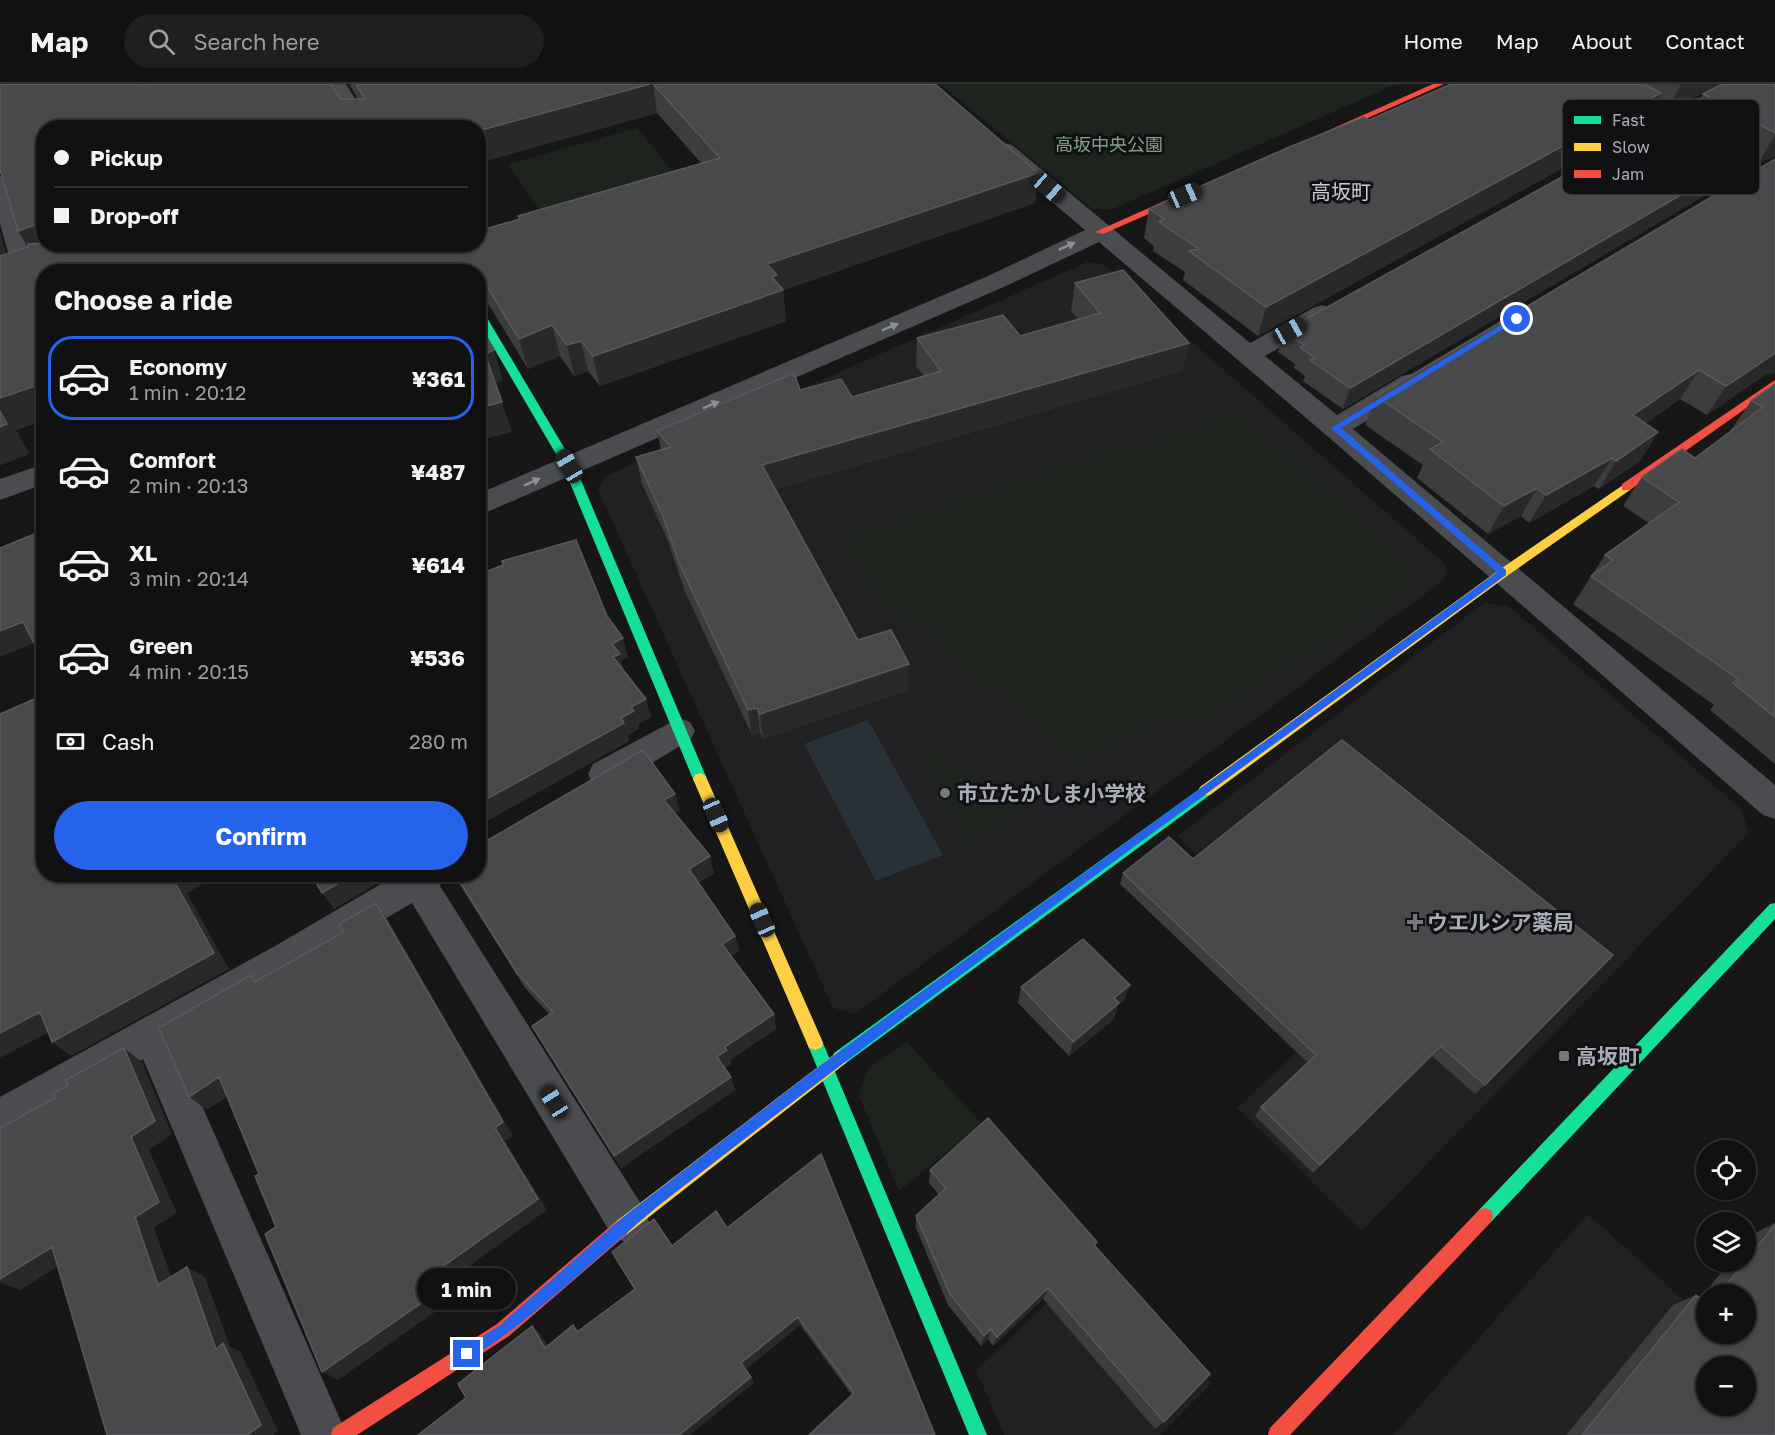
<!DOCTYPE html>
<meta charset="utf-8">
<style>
body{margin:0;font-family:"Golos Text","Noto Sans JP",sans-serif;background:#1e1f1f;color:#f1f3f6;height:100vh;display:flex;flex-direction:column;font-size:22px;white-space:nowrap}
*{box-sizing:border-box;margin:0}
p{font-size:20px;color:#9c9d9f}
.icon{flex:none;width:33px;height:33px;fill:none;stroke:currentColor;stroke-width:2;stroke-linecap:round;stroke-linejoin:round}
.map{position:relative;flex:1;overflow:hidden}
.details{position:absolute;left:36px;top:180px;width:450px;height:618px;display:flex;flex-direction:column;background:#111;border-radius:24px;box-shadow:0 2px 4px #0004,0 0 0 2px #303131}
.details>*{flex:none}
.top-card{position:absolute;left:36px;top:36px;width:450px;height:132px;border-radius:24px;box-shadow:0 2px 4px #0004,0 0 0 2px #303131;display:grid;align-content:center;height:132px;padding:0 18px;background:#111}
.tools{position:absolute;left:1696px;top:1056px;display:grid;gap:12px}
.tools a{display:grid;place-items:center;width:60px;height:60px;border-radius:50%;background:#111;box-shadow:0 2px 4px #0004,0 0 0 2px #303131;font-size:30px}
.end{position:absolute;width:27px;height:27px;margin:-14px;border:8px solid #2563eb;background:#fff;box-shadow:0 0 0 3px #fff}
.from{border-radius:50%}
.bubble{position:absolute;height:42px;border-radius:21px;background:#111;box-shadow:0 2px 4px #0004,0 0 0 2px #303131;font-size:20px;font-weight:700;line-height:42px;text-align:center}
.car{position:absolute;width:18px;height:36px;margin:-18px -9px;border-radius:8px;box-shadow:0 0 4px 2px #0007;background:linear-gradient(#222 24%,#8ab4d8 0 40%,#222 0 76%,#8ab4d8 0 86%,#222 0)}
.top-card b{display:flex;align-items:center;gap:21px;height:57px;font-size:22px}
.top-card b+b{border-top:2px solid #303131}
.top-card i{width:15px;height:15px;background:#f1f3f6}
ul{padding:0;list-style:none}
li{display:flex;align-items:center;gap:18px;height:84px;margin:0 12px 9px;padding:0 6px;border:3px solid transparent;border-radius:24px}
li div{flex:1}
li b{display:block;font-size:22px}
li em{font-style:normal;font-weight:700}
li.on{border-color:#2563eb}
li>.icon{width:54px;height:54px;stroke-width:1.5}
h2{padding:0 18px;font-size:27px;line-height:72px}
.pay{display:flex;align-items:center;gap:15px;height:66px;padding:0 18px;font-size:22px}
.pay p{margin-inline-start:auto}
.button{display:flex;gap:12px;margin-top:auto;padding:12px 18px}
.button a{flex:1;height:69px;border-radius:36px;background:#2563eb;color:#fff;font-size:24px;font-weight:700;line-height:69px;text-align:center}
header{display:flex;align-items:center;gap:36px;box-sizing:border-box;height:84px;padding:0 30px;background:#111;border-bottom:2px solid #303131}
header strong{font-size:28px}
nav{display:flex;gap:33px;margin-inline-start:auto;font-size:21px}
.search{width:420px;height:54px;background:#1e1f1f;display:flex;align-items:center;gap:15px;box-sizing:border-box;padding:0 21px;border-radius:33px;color:#9c9d9f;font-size:22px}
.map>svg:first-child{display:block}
.built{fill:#212123}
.green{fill:#1d241e}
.water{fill:#2a3239}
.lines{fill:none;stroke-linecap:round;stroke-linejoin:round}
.street{fill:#4b4c50;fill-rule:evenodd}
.fast{fill:#16e098;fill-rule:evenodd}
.slow{fill:#ffcf43;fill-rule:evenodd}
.jam{fill:#f24e42;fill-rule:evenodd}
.wall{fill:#3d3d3f;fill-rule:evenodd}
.shaded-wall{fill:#29292a}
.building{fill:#49494c;stroke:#58595d;stroke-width:1.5;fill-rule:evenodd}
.oneway{fill:#8c9099}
.route{fill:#2563eb}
.poi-dot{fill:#757880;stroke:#111113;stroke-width:2}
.labels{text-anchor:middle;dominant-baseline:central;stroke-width:6;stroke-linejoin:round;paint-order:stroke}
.far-park-label{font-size:18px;fill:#7fa381;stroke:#111113}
.far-quarter-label{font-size:20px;fill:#c9ccd4;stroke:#111113}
.poi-label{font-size:21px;font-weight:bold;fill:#a8adb8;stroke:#111113;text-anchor:start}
.key{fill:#111113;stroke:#3e4045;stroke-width:1.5}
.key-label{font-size:16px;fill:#a8adb8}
</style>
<header>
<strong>Map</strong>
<div class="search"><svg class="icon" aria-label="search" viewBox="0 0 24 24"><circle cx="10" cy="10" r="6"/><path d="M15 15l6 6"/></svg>Search here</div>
<nav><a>Home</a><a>Map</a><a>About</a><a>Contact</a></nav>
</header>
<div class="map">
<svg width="1775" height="1351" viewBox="0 0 1775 1351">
<rect width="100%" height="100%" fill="#171717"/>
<path class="built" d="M1087,178L1104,181L1443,478L1446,484L1445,495L855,930L833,924L598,406L605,392Z
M1484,519L1509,522L1741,725L1749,749L1362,1147L1237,1024L1357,912L1177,752Z
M1588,1130L1707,1237V1250L1746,1282H1707V1322L1716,1351H1394Z
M1099,1171L1212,1299L1160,1351H1004L976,1286Z"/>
<path class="green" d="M940,0H1397L1110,126L1091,124Z
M637,44L684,101L550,140L508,80Z
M1237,327L1405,476V507L1206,637L1161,633L1078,682L1033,641L996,602L973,601L933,549L886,521L836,454Z
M928,662L943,677L997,697L1021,729L967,764L922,670Z
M907,958L982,1040L899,1107L859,1012L867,985Z"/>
<path class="water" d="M868,636L943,771L876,797L804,660Z"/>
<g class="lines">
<path class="street" d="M326,0H346L373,44H352Z
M1727,0H1753L1750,4L1648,58H1632L1629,53L1632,48Z
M1706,53L1775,90V106L1698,65L1695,60L1698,55Z
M1004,59L1012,61L1250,259L1313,224L1322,221L1331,224L1334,229L1331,234L1265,272L1337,331L1402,292L1411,290L1420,292L1424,298L1420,304L1353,345L1775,701V735L1763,731L1325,350L1099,158L1006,202L478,432V410L988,192L1085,146L996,71L993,66L996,61Z
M0,92L8,94L11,99L38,190L35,195L26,197L17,195L14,190L0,140Z
M44,380V400L0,416V395Z
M679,634L690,638L695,647L690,656L617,700L605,704L593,700L588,690L593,680Z
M398,790H447L440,802L643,1123L649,1138L643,1153L628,1159L613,1153L412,819L174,958L347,1351H301L143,975L0,1053V1013L275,862Z"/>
<path class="fast" d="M478,224L483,227L575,382L707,695L705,699H695L693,695L563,382L478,237Z
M1205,701L1210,703L1212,707L1210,711L846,979L840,982L834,979L832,974L834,969Z
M1775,819V835L1491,1138L1485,1140L1479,1138L1477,1132L1479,1126L1770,820Z
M815,952L821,954L823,959L987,1351H969L807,959L809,954Z"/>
<path class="slow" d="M1626,399L1630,400V406L1507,492L1210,711H1200L1198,707L1200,703L1499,486Z
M700,689L705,691L707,695L821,954L823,959L821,964L815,966L809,964L693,695L695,691Z
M840,966L846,969L848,974L846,979L626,1151L620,1154L614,1151L611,1145L614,1139Z"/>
<path class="jam" d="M1433,0H1444L1314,58L1307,56Z
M1189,106L1194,109L1192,111L1103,150L1095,148Z
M1775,296V304L1630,406H1622V400Z
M1485,1124L1491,1126L1493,1132L1491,1138L1290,1351H1268L1270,1344L1479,1126Z
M620,1136L626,1139L629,1145L626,1151L509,1252L357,1351H331L333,1344L497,1240L614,1139Z"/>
</g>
<path class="wall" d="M0,0L340,15H358L349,0H935L1038,89L1035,119L783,206L786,237L600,302L588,287L574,292L560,272L528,285L489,221L478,218V188H44V336L16,346L29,370L0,381V148L6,170L28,163L2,91L0,90ZM657,29L702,80L518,132L519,136L478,160L419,164L44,160V44H478V79Z
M1451,0H1722L1667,26L1655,20L1646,38L1258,252L1183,196L1185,188L1153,167L1154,162L1144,154L1149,125L1369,36Z
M1775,0V73L1759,78L1749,73L1739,91L1343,325L1303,297L1305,292L1294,284L1295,280L1278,268L1284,247L1689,36L1703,10Z
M1775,75L1765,291L1707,331L1680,315L1645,340L1658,348L1640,377L1599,405L1594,402L1529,439L1521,432L1488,450L1417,394L1423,381L1365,341L1376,312Z
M1075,199L1189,259L1182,287L776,405L858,556L908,606L763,655L760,649L752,651L685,508L668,457L642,400L636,373L661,366L657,347L800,306L852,313L924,292L916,282L917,254L1020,252L1078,235L1071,227Z
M1775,300V680L1710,626L1714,621L1573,520L1605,471L1649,439L1623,422L1642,393L1695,374L1732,346H1731L1751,317Z
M478,491L607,532L628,573L621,576L624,587L651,633L638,640L639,645L628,651L629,657L478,742V573L484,570L478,562Z
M1342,656L1485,1001L1475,1010L1432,972L1313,1089L1255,1032L1261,1023L1308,979L1120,800L1123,789L1193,775Z
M680,727L675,729L714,789L698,799L735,852L739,867L731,872L774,930L776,945L730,976L731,980L725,984L735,1006L621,1084L532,942L549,930L525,904L453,790H478Z
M1021,903L1124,917L1118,921L1114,935L1069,972L1018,919Z
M930,1086L1095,1162L1164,1338L1155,1345L1043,1215L993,1262L988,1255L981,1262L948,1221L916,1144V1132L939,1111L929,1099Z
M1775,1139V1351H1566L1673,1221L1696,1211L1700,1214L1730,1178H1746V1158L1753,1150ZM1707,1210H1746L1707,1250Z
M727,1144L935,1351L852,1311L800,1241L746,1285L754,1299L466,1314L532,1242L540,1250L548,1262L573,1241L579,1247L635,1205L672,1162Z"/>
<path class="shaded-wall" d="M650,0H653L657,29L478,79V47Z
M1681,0H1722L1667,26Z
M1661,9L1646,38L1258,252L1266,223Z
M1775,51V73L1759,78Z
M1751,70L1739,91L1343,325L1350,304Z
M1038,89L1035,119L779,207L783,206L786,237L600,302L593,272L767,180Z
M44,138V160L36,177L18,147Z
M0,148L10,186L0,190Z
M552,241L560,272L528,285L519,255Z
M581,257L588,287L574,292L567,261Z
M1189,259L1182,287L765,408L762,381Z
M494,266L503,296L494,300L485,270Z
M1775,269V289L1765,291L1707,331L1726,302Z
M1699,286L1680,315L1616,360L1633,331Z
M44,299V336L16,346L29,370L0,381V314Z
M502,318L512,348L478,357V324Z
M1658,348L1640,377L1599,405L1616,377Z
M1612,374L1594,402L1529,439L1546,411Z
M1537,404L1521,432L1488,450L1504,422Z
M23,538L39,557L0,573V547Z
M623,554L628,573L621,576L625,589L613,573L612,560Z
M909,580L908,606L763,655L760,630Z
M646,615L651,633L638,640L639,645L628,651L629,657L478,742V720L621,634L631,623Z
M757,624L760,649L752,651L748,626Z
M675,710L680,727L669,733L664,716Z
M710,772L714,789L693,802L689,785Z
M176,790H221L187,809L229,885L71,972L52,958L172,793Z
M354,790H383L375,795L377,800L334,825L322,809Z
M376,819L388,836L513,1052L505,1057L547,1126L444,1200L452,1216L338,1296L322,1288L432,1190L495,1044Z
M735,852L739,867L725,875L722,860Z
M1130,901L1124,917L1118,921L1114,935L1069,972L1073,958L1114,914Z
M40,928L60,942L0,974V949Z
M774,930L776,945L730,976L731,980L721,987L717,973L725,963Z
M1441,962L1432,972L1313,1089L1320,1081Z
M124,964L142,978L172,1050L149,1066L177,1129L154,1143L177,1210L158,1201L135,1133Z
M219,993L235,1007L207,1026L189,1013Z
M731,993L735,1006L621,1084L614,1072Z
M52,1163L73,1173L20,1206L0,1198V1195Z
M187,1183L205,1193L230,1263L240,1267L278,1347L273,1351H247Z
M1048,1204L1043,1215L993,1262L997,1253Z
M798,1233L800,1241L745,1286L741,1279Z
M532,1242L540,1250L553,1271L545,1264Z
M991,1245L988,1255L981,1262L984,1252Z
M751,1293L754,1299L690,1351H679Z"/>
<path class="building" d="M0,0H137L142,1L148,0H331L340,15H365L356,0H650L478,47V44H44V138L18,147L0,85Z
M653,0H935L1038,89L767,180L777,191L772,193L783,206L593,272L581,257L567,261L552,241L519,255L480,191L478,190V188H44V299L0,314V172L28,163V160L44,159V160H416L419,164L432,160H478V147L520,135L518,132L720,74Z
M1451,0H1644L1661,9L1266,223L1189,167L1199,165L1159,138L1164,135L1149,125L1287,64L1364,33L1369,36Z
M1722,0H1775V49L1703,10Z
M1677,29L1751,70L1350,304L1310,276L1315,274L1300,263L1304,261L1284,247Z
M1775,75V269L1726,302L1699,286L1633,331L1658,348L1616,377L1612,374L1546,411L1537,404L1504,422L1430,365L1443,358L1376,312Z
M1123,186L1189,259L762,381L858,556L891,546L909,580L760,630L757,624L748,626L680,481L662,430L636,373L671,363L657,347L794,289L800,306L841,295L852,313L941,287L917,254L1003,231L1020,252L1100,229L1075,199Z
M478,240L494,266L485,270L502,318L478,324Z
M1775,300V633L1733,599L1738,595L1591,492L1613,476L1605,471L1679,418L1642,393L1682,365L1695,374L1763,323L1751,317Z
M0,327L7,340L0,343Z
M44,446V578L23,538L0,547V464Z
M576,456L607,532L623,554L612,560L620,570L613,573L646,615L631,623L634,627L621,634L624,639L478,720V573L488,568L478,555V491L503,481L502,477Z
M44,611V790H176L172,793L214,869L52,958L40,928L0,949V630Z
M1342,656L1613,871L1485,1001L1441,962L1320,1081L1261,1023L1316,971L1123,789L1169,753L1193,775Z
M643,666L675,710L664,716L710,772L689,785L735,852L722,860L774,930L725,963L727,966L717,973L731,993L614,1072L532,942L553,928L517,889L455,790H478V761L483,759Z
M311,790H354L322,809Z
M376,819L503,1038L495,1044L538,1115L432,1190L440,1206L322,1288L265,1150L276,1143L255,1092L259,1090L219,993L189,1013L159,944L251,891L255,898L344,848L339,840Z
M1083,855L1130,901L1114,914L1119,919L1073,958L1021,903Z
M124,964L155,1037L131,1053L159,1118L135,1133L158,1201L187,1183L216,1265L223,1259L261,1341L247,1351H107L52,1163L0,1195V1044L55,1014L53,1010L68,1001L66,996Z
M988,1034L1097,1158L1094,1161L1210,1290L1164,1338L1048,1204L997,1253L991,1245L984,1252L950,1210L916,1132L946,1104L930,1086Z
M821,1070L935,1351H809L854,1309L798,1233L741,1279L751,1293L679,1351H418L466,1314L458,1300L532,1242L545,1264L573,1241L577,1248L635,1205L612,1168L654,1135L672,1162L716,1127L727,1144Z
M1775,1141V1351H1582L1696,1211L1707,1220V1250H1746V1210H1719ZM1707,1282H1746V1322H1707Z"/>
<defs><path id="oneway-solid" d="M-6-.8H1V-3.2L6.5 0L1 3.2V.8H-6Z" transform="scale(1.5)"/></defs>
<g class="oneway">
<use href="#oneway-solid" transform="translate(1067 162) rotate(-25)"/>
<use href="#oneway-solid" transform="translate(890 243) rotate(-23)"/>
<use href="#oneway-solid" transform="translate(711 321) rotate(-23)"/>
<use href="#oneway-solid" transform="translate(532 398) rotate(-24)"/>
</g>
<path class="route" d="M1514,233L1520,235L1341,344L1506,486V491C1223,698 938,903 662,1119C633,1141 486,1279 462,1274V1265L499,1242L623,1133L822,980L1497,488L1331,344Z"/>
<g class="poi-dot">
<circle cx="945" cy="709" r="6"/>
<path d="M1412 829h6v6h6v6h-6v6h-6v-6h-6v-6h6z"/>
<rect x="1558" y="966" width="12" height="12" rx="3"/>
</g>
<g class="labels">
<g class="far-park-label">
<text x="1109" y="60">高坂中央公園</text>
</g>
<g class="far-quarter-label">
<text x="1341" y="107">高坂町</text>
</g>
<g class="poi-label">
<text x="957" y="709">市立たかしま小学校</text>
<text x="1427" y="838">ウエルシア薬局</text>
<text x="1576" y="972">高坂町</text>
</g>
</g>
<rect x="1562" y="15" width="198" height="96" rx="9" class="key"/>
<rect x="1574" y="32" width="27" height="8" fill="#16e098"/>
<rect x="1574" y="59" width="27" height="8" fill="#ffcf43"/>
<rect x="1574" y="86" width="27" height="8" fill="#f24e42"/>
<g class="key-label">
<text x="1612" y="42">Fast</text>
<text x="1612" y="69">Slow</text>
<text x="1612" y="96">Jam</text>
</g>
</svg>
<div class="tools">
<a><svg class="icon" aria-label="locate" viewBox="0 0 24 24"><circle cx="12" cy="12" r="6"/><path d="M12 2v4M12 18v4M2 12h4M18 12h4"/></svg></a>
<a><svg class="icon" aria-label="layers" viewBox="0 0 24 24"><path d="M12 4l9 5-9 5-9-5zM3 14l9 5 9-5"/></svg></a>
<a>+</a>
<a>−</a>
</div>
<i class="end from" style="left:1517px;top:235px"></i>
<i class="end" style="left:467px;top:1270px"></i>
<div class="bubble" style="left:417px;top:1184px;width:99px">1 min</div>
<i class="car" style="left:1049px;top:104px;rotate:131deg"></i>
<i class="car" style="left:1185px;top:111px;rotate:66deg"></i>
<i class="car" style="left:1290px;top:247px;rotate:61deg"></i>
<i class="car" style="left:569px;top:382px;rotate:330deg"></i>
<i class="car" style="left:716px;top:731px;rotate:156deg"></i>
<i class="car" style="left:762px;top:836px;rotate:336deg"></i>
<i class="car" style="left:554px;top:1018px;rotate:328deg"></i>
<div class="top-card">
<b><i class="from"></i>Pickup</b>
<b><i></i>Drop-off</b>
</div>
<section class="details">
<h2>Choose a ride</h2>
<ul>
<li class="on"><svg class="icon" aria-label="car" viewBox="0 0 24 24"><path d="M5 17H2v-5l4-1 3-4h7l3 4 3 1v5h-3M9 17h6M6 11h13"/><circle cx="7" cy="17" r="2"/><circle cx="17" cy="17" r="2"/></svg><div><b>Economy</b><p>1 min · 20:12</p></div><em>¥361</em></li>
<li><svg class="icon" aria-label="car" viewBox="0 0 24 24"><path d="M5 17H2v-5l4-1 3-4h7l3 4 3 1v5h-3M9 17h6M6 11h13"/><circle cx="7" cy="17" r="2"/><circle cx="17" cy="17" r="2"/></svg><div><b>Comfort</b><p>2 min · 20:13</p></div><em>¥487</em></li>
<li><svg class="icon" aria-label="car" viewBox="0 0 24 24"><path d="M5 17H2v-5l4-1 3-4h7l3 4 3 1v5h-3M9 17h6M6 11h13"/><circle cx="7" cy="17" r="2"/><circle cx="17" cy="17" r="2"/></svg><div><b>XL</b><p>3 min · 20:14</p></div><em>¥614</em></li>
<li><svg class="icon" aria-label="car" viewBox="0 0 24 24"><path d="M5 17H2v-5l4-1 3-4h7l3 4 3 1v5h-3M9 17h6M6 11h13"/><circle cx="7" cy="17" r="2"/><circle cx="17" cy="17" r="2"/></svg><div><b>Green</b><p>4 min · 20:15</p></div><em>¥536</em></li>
</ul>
<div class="pay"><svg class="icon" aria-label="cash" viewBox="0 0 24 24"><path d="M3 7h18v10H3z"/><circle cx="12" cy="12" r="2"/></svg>Cash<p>280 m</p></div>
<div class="button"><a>Confirm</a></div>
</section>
</div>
